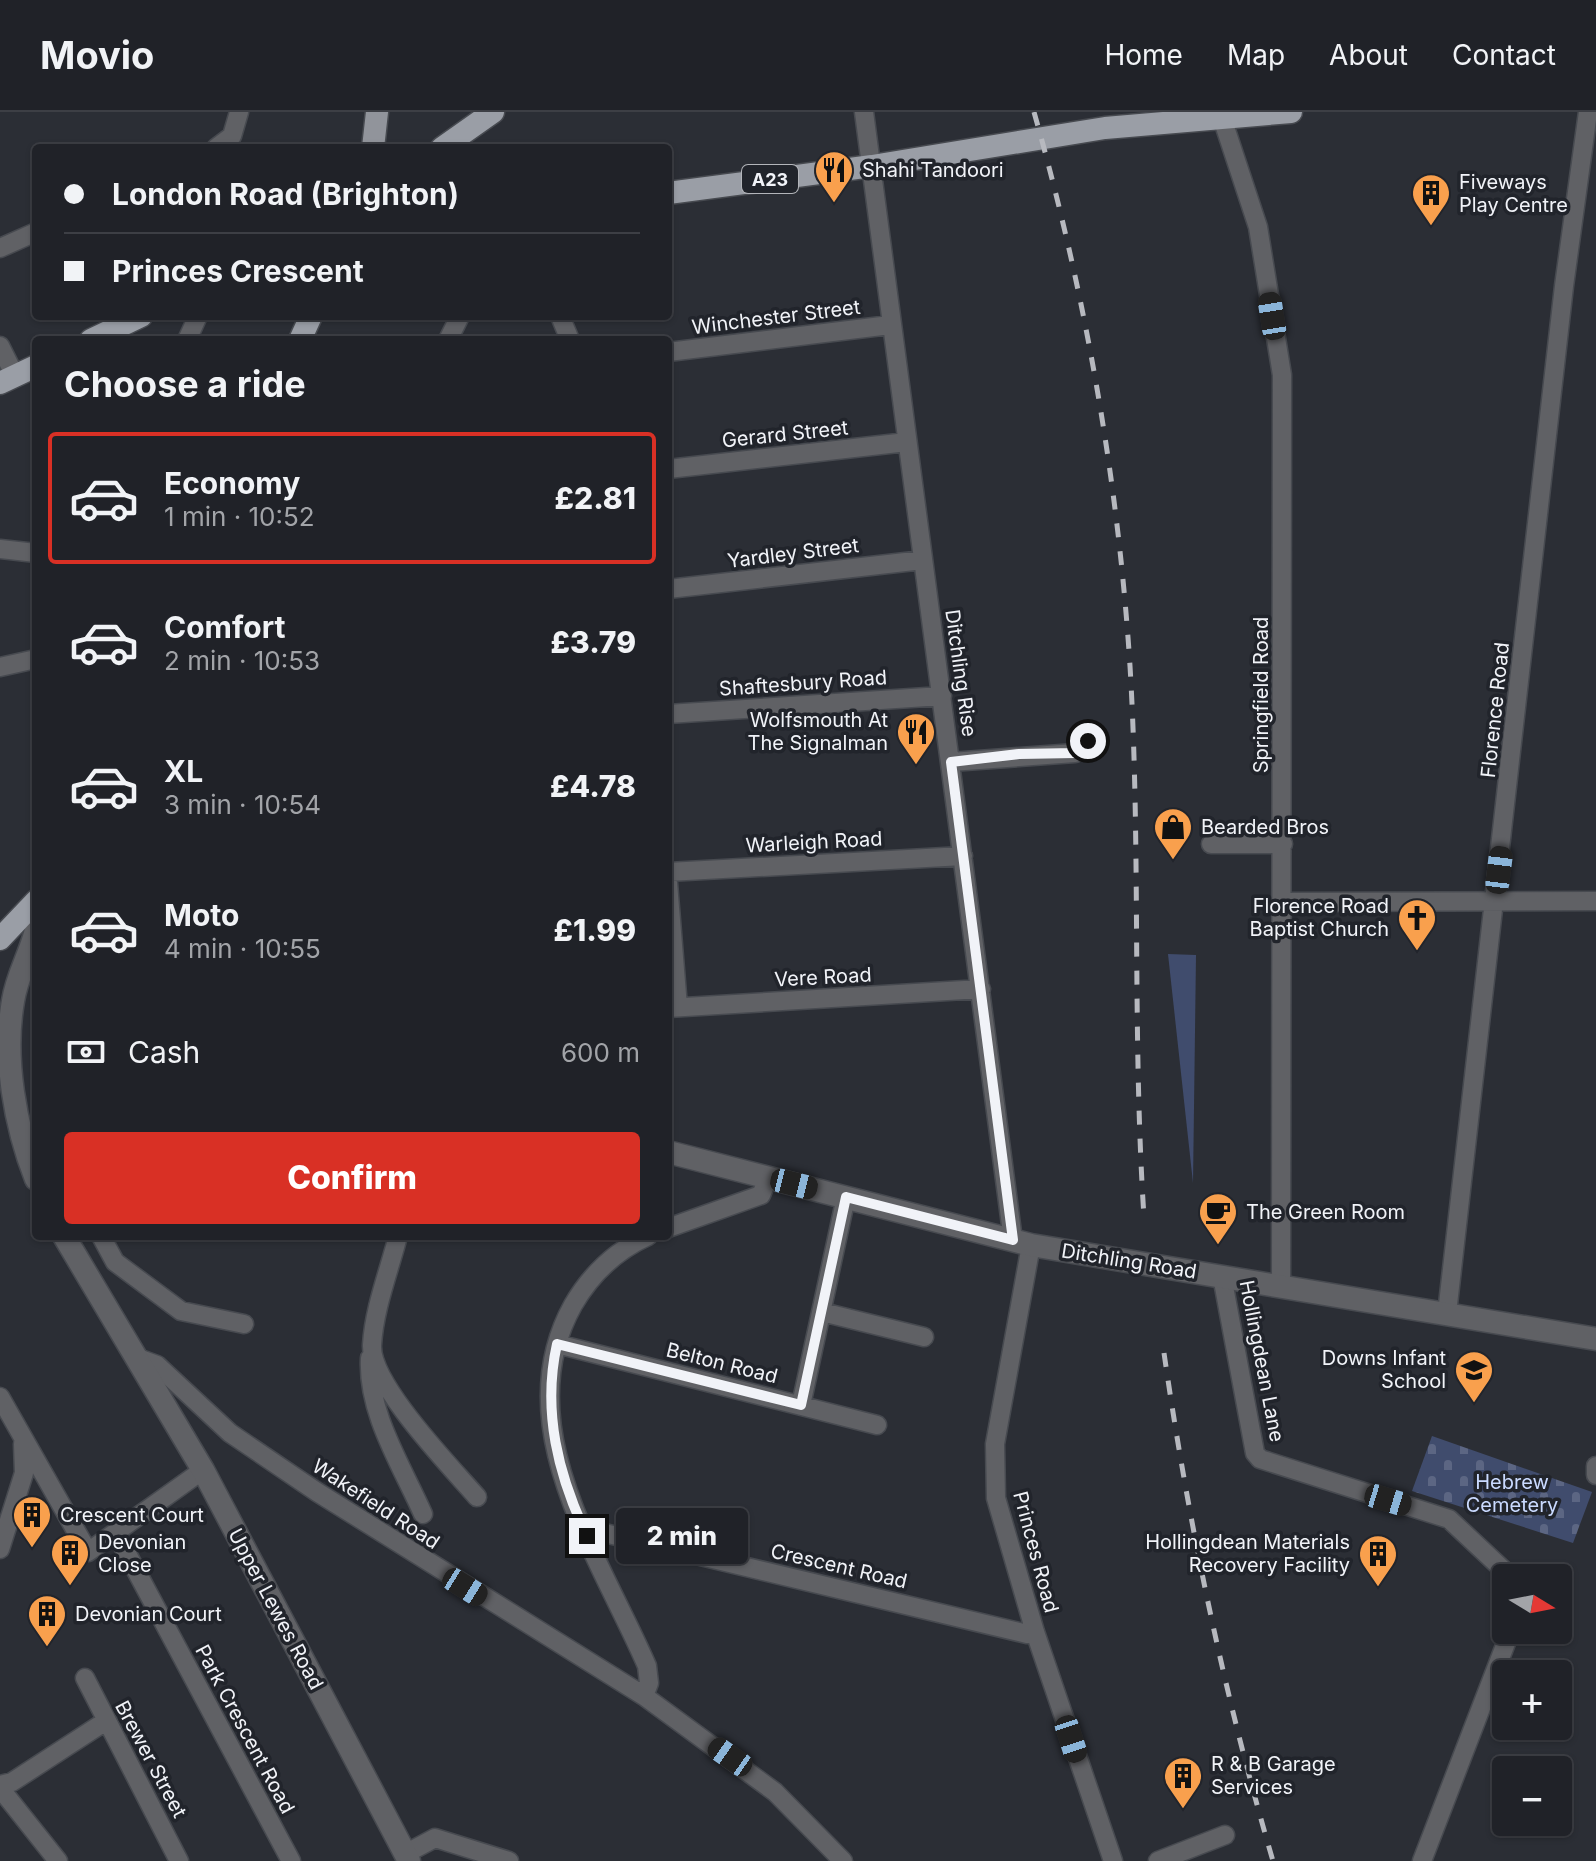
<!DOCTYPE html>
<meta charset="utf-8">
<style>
body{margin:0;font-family:Inter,sans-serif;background:#282a30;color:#f1f3f6;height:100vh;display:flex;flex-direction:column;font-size:30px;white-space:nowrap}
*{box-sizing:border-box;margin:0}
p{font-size:26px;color:#a2a4a8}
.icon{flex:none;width:44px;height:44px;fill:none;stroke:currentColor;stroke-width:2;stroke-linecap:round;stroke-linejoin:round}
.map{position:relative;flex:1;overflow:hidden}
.side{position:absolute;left:32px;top:224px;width:640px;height:904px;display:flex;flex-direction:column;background:#202228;border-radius:8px;box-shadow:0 2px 6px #0004,0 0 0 2px #3d3f45}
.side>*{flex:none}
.top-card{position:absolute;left:32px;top:32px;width:640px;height:176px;border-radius:8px;box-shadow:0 2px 6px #0004,0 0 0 2px #3d3f45;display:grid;align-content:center;height:176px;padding:0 32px;background:#202228}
.needle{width:52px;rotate:100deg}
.buttons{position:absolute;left:1492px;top:1452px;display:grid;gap:16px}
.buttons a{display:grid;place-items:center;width:80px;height:80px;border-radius:8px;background:#202228;box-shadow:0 2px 6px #0004,0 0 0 2px #3d3f45;font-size:40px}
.end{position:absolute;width:36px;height:36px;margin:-18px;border:10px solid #f1f3f8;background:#111;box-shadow:0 0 0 4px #111}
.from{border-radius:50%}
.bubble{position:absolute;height:56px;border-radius:8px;background:#202228;box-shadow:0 2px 6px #0004,0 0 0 2px #3d3f45;font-size:26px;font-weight:800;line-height:56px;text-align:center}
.car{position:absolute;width:24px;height:48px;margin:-24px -12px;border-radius:10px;box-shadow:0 0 6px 2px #0007;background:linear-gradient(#222 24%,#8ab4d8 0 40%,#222 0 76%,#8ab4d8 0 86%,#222 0)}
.top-card b{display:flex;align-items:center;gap:28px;height:76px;font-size:30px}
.top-card b+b{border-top:2px solid #3d3f45}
.top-card i{width:20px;height:20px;background:#f1f3f6}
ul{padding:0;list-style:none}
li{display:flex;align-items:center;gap:24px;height:132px;margin:0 16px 12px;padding:0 16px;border:4px solid transparent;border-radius:8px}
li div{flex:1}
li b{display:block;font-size:30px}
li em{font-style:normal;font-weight:800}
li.selected{border-color:#d93025}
li>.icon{width:72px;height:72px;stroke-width:1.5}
h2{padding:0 32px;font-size:36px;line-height:96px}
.pay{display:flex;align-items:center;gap:20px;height:88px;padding:0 32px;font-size:30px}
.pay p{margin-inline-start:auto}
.primary-button{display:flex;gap:16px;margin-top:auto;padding:16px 32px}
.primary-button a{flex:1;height:92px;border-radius:8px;background:#d93025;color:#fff;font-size:32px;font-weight:800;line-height:92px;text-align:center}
header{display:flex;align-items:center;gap:48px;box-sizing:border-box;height:112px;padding:0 40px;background:#202228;border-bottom:2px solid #3d3f45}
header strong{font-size:38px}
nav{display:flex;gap:44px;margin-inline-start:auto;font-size:28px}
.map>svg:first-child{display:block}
.cemetery{fill:url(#cemetery-stones)}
.garden{fill:#404c6d}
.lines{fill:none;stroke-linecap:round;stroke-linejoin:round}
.minor-casing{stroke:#474a50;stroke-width:21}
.tertiary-casing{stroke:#474a50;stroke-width:25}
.primary-casing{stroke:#474a50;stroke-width:25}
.trunk-casing{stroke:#474a50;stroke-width:25}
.minor{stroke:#606165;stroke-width:18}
.tertiary{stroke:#606165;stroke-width:22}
.primary{stroke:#91949b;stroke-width:22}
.trunk{stroke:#9a9ea6;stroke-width:22}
.rail{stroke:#b7b9bf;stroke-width:5;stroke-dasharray:14 14;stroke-linecap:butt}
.route{stroke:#f1f3f8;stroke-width:10}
.labels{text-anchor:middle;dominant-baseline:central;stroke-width:7;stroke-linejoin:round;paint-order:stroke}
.shield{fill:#21242b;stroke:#b3b5ba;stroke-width:2}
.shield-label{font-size:18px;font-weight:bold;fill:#f1f3f8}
.poi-label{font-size:20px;fill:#f1f3f8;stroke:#21242b;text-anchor:start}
.street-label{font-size:20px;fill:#f1f3f8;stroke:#21242b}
.park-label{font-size:20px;fill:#cadaff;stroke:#21242b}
</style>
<header>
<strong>Movio</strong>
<nav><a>Home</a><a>Map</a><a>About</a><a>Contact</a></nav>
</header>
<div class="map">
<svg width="1596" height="1749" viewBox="0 0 1596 1749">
<defs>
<pattern id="cemetery-stones" width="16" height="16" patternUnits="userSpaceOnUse" patternTransform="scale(2)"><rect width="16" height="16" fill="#404c6d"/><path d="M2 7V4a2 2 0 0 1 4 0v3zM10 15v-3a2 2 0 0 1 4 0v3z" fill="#5c6683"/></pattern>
</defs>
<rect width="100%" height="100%" fill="#2b2e35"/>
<path class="cemetery" d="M1432,1324L1592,1380L1573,1431L1412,1379Z"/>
<path class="garden" d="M1168,842L1196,843L1193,1071Z"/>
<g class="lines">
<defs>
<path id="minor" d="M864,0L1013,1128
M1220,0L1258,115L1282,263L1281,1173
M216,36L232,24L239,0
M0,136L36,120
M560,204L570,228
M187,228L198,204
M448,228L460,204
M0,234L15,264
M668,240L890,213
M668,357L907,330
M0,437L36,441
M668,477L923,448
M0,555L36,547
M668,602L942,584
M951,650L1075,641L1088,629
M1211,732H1283
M668,760L963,744
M668,771L678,895
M1283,790L1596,789
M668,896L981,877
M668,1116L761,1083L768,1066
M101,1124L115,1150L181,1199L244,1212
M398,1124C389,1159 374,1197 372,1233C370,1272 451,1355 477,1385
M1031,1133L995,1332L996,1386L1035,1520L1113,1749
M1222,1164L1255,1341L1260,1347L1449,1407L1512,1466
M822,1200L924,1225
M1447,1201L1564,174L1588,0
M557,1232L877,1313
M138,1246L157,1253L230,1321L317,1380L644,1584L775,1680L843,1749
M370,1246C367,1301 402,1354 423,1402
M0,1285L88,1440L203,1358
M801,1293L846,1085
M1596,1354V1363
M116,1421L291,1749
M587,1424L596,1419L1027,1522L1035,1520
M0,1437L24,1361L23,1332
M85,1566L179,1749
M644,1584L649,1571L647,1554C600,1445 506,1313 573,1193C591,1162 615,1139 648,1124
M0,1673L12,1670L106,1609
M0,1676L58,1749
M405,1742L435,1726L509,1749
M1158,1749L1225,1723
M1422,1749L1511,1518"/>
<path id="tertiary" d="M36,818C30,843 17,863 13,889C3,946 15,1014 36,1067
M668,1040L1031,1133L1596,1227
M64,1124L203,1358L409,1749"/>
<path id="primary" d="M373,36L377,0"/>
<path id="trunk" d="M442,36L493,0
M668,81L872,54L1105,16L1291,0
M91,228L141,204
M300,228L311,204
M0,271L36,254
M0,827L36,789"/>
</defs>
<use href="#minor" class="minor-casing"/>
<use href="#tertiary" class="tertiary-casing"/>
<use href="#primary" class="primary-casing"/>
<use href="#trunk" class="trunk-casing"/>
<use href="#minor" class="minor"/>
<use href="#tertiary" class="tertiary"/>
<use href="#primary" class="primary"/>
<use href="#trunk" class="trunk"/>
<path class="rail" d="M1034,0C1085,180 1118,367 1130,554C1141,738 1132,922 1144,1105
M1164,1241C1189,1414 1224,1582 1273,1749"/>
</g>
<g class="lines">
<path class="route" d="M587,1424C558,1363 542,1299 557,1232L801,1293L846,1085L1013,1128L951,650L1019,642L1075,641L1088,629"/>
</g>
<defs>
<symbol id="restaurant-pin" viewBox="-11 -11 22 30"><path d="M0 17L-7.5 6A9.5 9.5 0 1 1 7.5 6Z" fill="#f9a04d" stroke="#21242b"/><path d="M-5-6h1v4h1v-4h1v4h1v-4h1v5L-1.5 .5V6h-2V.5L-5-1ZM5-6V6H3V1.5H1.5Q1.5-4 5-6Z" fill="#111"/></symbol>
<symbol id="building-pin" viewBox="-11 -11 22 30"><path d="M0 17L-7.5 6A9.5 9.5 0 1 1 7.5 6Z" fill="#f9a04d" stroke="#21242b"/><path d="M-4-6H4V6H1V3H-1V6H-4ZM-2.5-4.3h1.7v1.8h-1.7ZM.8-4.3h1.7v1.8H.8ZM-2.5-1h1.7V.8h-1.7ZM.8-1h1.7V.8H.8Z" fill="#111"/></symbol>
<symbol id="shop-pin" viewBox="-11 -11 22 30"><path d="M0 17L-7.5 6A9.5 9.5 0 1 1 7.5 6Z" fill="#f9a04d" stroke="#21242b"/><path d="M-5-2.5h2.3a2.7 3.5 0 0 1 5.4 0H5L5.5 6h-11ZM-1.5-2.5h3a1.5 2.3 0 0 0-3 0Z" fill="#111"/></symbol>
<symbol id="church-pin" viewBox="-11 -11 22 30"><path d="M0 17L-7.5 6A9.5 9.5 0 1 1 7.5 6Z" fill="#f9a04d" stroke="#21242b"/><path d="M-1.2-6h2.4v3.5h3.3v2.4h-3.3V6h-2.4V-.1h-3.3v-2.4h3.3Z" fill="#111"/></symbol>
<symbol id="cafe-pin" viewBox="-11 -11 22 30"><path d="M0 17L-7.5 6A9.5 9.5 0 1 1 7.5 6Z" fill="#f9a04d" stroke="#21242b"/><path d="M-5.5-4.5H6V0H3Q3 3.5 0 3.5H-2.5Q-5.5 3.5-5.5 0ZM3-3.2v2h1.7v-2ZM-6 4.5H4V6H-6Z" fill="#111"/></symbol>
<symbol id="school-pin" viewBox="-11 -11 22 30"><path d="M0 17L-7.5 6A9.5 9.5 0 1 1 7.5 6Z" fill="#f9a04d" stroke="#21242b"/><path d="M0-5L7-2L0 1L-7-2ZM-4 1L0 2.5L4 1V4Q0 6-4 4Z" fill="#111"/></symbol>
</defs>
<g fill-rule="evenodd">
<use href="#restaurant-pin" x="812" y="36" width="44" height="60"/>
<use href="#building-pin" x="1409" y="59" width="44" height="60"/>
<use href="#restaurant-pin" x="894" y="598" width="44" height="60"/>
<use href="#shop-pin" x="1151" y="693" width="44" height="60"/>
<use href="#church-pin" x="1395" y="784" width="44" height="60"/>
<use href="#cafe-pin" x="1196" y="1078" width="44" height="60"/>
<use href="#school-pin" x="1452" y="1236" width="44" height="60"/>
<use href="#building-pin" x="10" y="1381" width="44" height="60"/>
<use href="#building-pin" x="48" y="1419" width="44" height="60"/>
<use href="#building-pin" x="1356" y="1420" width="44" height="60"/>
<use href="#building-pin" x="25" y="1480" width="44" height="60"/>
<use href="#building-pin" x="1161" y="1642" width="44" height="60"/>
</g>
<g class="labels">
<rect class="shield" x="742" y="53" width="56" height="28" rx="6"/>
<g class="shield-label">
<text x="770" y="67">A23</text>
</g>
<g class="poi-label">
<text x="862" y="58">Shahi Tandoori</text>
<text x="1459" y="70">Fiveways<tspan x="1459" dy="23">Play Centre</tspan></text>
<text x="888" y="608" text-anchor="end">Wolfsmouth At<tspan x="888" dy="23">The Signalman</tspan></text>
<text x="1201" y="715">Bearded Bros</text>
<text x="1389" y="794" text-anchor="end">Florence Road<tspan x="1389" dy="23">Baptist Church</tspan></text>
<text x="1246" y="1100">The Green Room</text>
<text x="1446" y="1246" text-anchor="end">Downs Infant<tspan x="1446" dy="23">School</tspan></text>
<text x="60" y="1403">Crescent Court</text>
<text x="98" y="1430">Devonian<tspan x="98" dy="23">Close</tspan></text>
<text x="1350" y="1430" text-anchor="end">Hollingdean Materials<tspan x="1350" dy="23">Recovery Facility</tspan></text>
<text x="75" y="1502">Devonian Court</text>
<text x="1211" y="1652">R &amp; B Garage<tspan x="1211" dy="23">Services</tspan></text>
</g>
<g class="street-label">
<text transform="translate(776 205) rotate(-7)">Winchester Street</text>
<text transform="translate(785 322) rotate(-6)">Gerard Street</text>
<text transform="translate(793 441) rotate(-7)">Yardley Street</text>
<text transform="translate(961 561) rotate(82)">Ditchling Rise</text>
<text transform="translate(803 571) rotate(-4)">Shaftesbury Road</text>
<text transform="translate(1261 583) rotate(-90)">Springfield Road</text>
<text transform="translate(1495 598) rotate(-84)">Florence Road</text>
<text transform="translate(814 730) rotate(-3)">Warleigh Road</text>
<text transform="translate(823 865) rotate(-3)">Vere Road</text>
<text transform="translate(1129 1149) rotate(9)">Ditchling Road</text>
<text transform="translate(1262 1249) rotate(79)">Hollingdean Lane</text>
<text transform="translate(722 1251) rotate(14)">Belton Road</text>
<text transform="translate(376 1392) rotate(33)">Wakefield Road</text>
<text transform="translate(1036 1440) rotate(75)">Princes Road</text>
<text transform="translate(839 1454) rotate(13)">Crescent Road</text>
<text transform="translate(276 1497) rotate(62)">Upper Lewes Road</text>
<text transform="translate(245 1617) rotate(62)">Park Crescent Road</text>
<text transform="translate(151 1647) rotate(62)">Brewer Street</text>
</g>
<g class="park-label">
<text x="1512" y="1370">Hebrew<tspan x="1512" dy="23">Cemetery</tspan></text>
</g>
</g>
</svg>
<div class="buttons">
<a><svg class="needle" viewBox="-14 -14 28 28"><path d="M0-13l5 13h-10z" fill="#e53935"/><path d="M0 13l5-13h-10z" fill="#a2a4a8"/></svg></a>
<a>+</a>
<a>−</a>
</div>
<i class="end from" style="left:1088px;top:629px"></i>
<i class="end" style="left:587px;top:1424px"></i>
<div class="bubble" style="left:616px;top:1396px;width:132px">2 min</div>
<i class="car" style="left:1272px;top:204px;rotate:351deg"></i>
<i class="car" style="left:1499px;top:758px;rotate:7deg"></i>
<i class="car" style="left:794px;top:1072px;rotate:104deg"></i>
<i class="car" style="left:1388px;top:1388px;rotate:107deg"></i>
<i class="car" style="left:465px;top:1475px;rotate:122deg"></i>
<i class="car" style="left:1071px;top:1627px;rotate:162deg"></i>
<i class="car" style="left:730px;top:1645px;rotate:305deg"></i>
<div class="top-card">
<b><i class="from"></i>London Road (Brighton)</b>
<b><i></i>Princes Crescent</b>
</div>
<section class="side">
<h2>Choose a ride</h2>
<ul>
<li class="selected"><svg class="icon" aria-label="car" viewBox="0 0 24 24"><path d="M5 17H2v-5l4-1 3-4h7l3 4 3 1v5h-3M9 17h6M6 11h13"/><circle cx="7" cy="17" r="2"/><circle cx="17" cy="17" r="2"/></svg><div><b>Economy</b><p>1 min · 10:52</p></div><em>£2.81</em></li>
<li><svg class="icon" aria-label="car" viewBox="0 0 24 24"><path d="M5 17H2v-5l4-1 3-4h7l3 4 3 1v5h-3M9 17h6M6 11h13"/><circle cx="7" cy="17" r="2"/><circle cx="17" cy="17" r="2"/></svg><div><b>Comfort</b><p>2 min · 10:53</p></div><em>£3.79</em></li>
<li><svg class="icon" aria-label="car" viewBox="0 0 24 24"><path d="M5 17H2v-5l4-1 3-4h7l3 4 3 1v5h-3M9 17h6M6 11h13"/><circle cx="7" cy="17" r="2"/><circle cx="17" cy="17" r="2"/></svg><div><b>XL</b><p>3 min · 10:54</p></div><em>£4.78</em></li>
<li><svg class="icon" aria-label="car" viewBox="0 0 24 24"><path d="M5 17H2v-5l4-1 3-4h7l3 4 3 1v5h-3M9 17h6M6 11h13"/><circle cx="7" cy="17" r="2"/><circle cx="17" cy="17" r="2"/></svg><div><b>Moto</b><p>4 min · 10:55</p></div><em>£1.99</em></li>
</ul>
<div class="pay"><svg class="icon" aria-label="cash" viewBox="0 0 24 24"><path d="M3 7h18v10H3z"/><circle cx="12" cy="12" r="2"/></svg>Cash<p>600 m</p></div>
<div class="primary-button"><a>Confirm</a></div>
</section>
</div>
